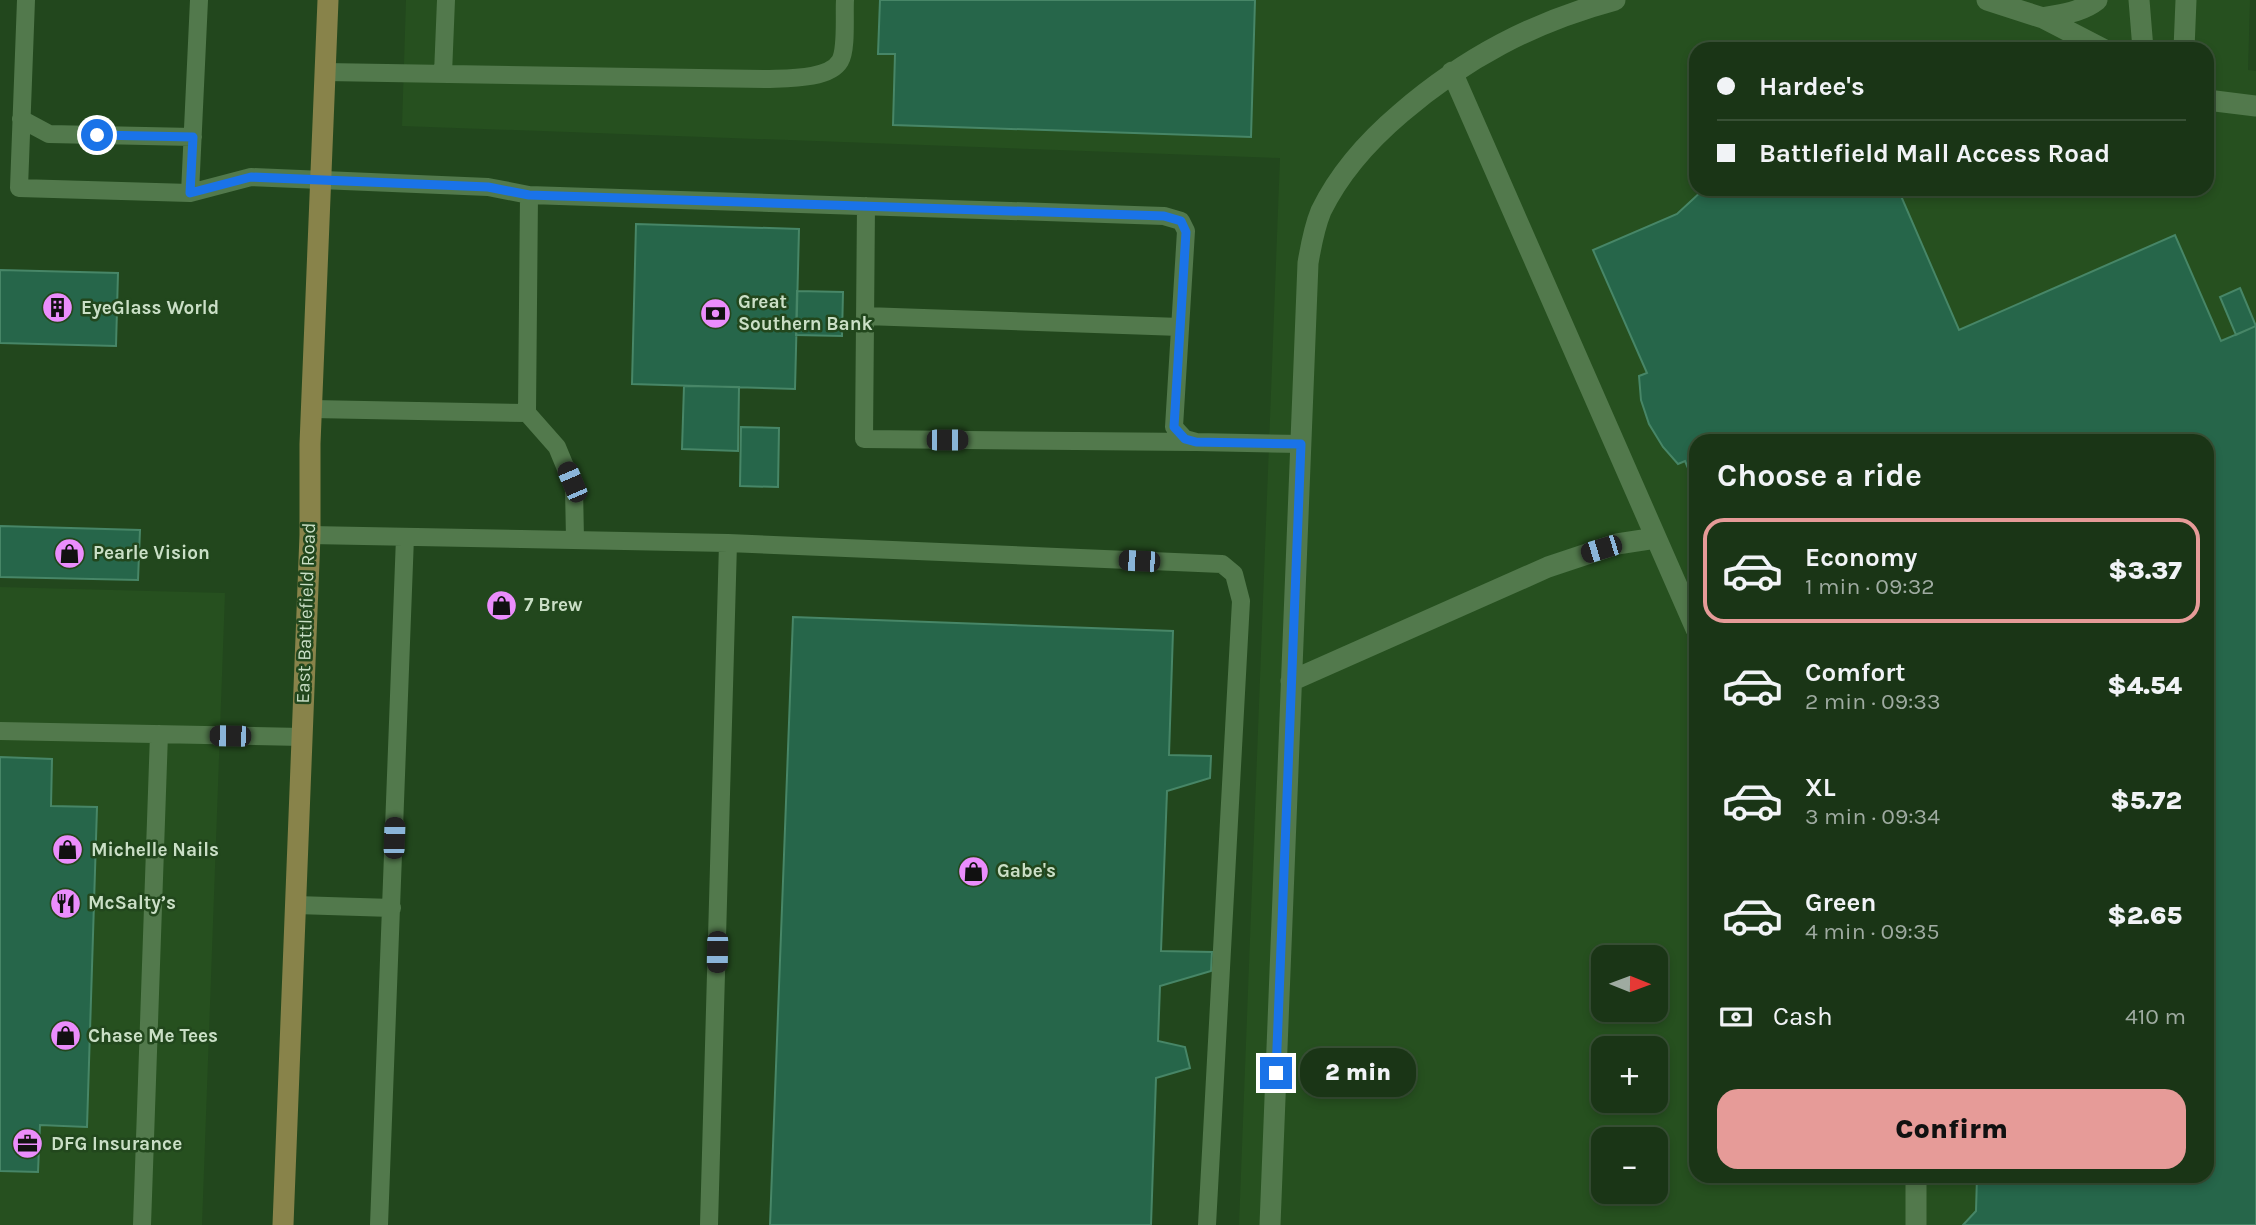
<!DOCTYPE html>
<meta charset="utf-8">
<style>
body{margin:0;font-family:Karla,sans-serif;background:#274023;color:#f1f3f6;height:100vh;display:flex;flex-direction:column;font-size:26px;white-space:nowrap}
*{box-sizing:border-box;margin:0}
p{font-size:23px;color:#9faba1}
.icon{flex:none;width:38px;height:38px;fill:none;stroke:currentColor;stroke-width:2;stroke-linecap:round;stroke-linejoin:round}
.map{position:relative;flex:1;overflow:hidden}
.details{position:absolute;left:1689px;top:434px;width:525px;height:749px;display:flex;flex-direction:column;background:#1a3516;border-radius:21px;box-shadow:0 4px 10px #0003,0 0 0 2px #385035}
.details>*{flex:none}
.hud{position:absolute;left:1689px;top:42px;width:525px;height:154px;border-radius:21px;box-shadow:0 4px 10px #0003,0 0 0 2px #385035;display:grid;align-content:center;height:154px;padding:0 28px;background:#1a3516}
.needle{width:46px;rotate:91deg}
.fabs{position:absolute;left:1591px;top:945px;display:grid;gap:14px}
.fabs a{display:grid;place-items:center;width:77px;height:77px;border-radius:14px;background:#1a3516;box-shadow:0 4px 10px #0003,0 0 0 2px #385035;font-size:35px}
.end{position:absolute;width:32px;height:32px;margin:-16px;border:9px solid #1a73e8;background:#fff;box-shadow:0 0 0 4px #fff}
.from{border-radius:50%}
.bubble{position:absolute;height:49px;border-radius:21px;background:#1a3516;box-shadow:0 4px 10px #0003,0 0 0 2px #385035;font-size:23px;font-weight:800;line-height:49px;text-align:center}
.car{position:absolute;width:21px;height:42px;margin:-21px -10px;border-radius:9px;box-shadow:0 0 5px 2px #0007;background:linear-gradient(#222 24%,#8ab4d8 0 40%,#222 0 76%,#8ab4d8 0 86%,#222 0)}
.hud b{display:flex;align-items:center;gap:24px;height:66px;font-size:26px}
.hud b+b{border-top:2px solid #385035}
.hud i{width:18px;height:18px;background:#f1f3f6}
ul{padding:0;list-style:none}
li{display:flex;align-items:center;gap:21px;height:105px;margin:0 14px 10px;padding:0 14px;border:4px solid transparent;border-radius:21px}
li div{flex:1}
li b{display:block;font-size:26px}
li em{font-style:normal;font-weight:800}
li.active{border-color:#e69b98}
li>.icon{width:63px;height:63px;stroke-width:1.5}
h2{padding:0 28px;font-size:32px;line-height:84px}
.pay{display:flex;align-items:center;gap:18px;height:77px;padding:0 28px;font-size:26px}
.pay p{margin-inline-start:auto}
.cta{display:flex;gap:14px;margin-top:auto;padding:14px 28px}
.cta a{flex:1;height:80px;border-radius:21px;background:#e69b98;color:#111;font-size:28px;font-weight:800;line-height:80px;text-align:center}
.map>svg:first-child{display:block}
.built{fill:#26501f;fill-rule:evenodd}
.building{fill:#26664a;stroke:#478667;stroke-width:2}
.lines{fill:none;stroke-linecap:round;stroke-linejoin:round}
.service{stroke:#52794c;stroke-width:18}
.minor{stroke:#52794c;stroke-width:21}
.primary{stroke:#88834a;stroke-width:21}
.route{stroke:#1a73e8;stroke-width:9}
.labels{text-anchor:middle;dominant-baseline:central;stroke-width:5;stroke-linejoin:round;paint-order:stroke}
.poi-label{font-size:19px;font-weight:bold;fill:#cadfc6;stroke:#22471d;text-anchor:start}
.street-label{font-size:19px;fill:#cadfc6;stroke:#22471d}
</style>
<div class="map">
<svg width="2256" height="1225" viewBox="0 0 2256 1225">
<rect width="100%" height="100%" fill="#22471d"/>
<path class="built" d="M406,0H2250L2248,70L2256,71V1225H1239L1280,158L402,126ZM1696,49H2207V189H1696ZM1696,441H2207V1176H1696ZM1603,957H1656V1010H1603ZM1603,1048H1656V1101H1603ZM1603,1139H1656V1192H1603Z
M0,587L225,593L202,1225H0Z"/>
<path class="building" d="M880,0H1255L1251,137L893,125L895,54H878Z
M1704,189H1898L1959,330L2175,235L2221,341L2256,326V1225H1963L1976,1211L1977,1176H2207V441H1696V487L1685,461L1678,464L1663,447L1649,424L1641,400L1639,376L1647,373L1593,250L1677,214Z
M636,224L799,229L795,389L632,384Z
M0,270L118,273L116,346L0,343Z
M2240,288L2256,326L2236,335L2220,297Z
M797,291L843,292L842,336L796,335Z
M684,386L739,387L738,451L682,449Z
M741,427L779,428L778,487L740,486Z
M0,526L140,530L138,580L0,577Z
M793,617L1173,631L1169,755L1211,756L1210,778L1167,791L1161,951L1212,952L1211,971L1160,986L1158,1041L1185,1047L1190,1068L1156,1078L1151,1225H770Z
M0,757L52,759L51,806L97,807L87,1127L40,1125L38,1172L0,1171Z"/>
<g class="lines">
<path class="service" d="M26,0L19,188L190,193
M199,0L190,193L251,177L488,187L529,195L527,413L557,447L574,488L575,539
M325,72L766,79C785,78 829,80 840,61C847,49 844,15 845,0
M443,74L446,0
M21,119L49,134L193,137
M529,195L1164,216L1181,221L1186,231L1174,427L1185,439L1196,442L1301,444
M866,206L864,439L1194,442
M865,316L1180,327
M312,409L527,413
M310,535L728,543
M0,731L302,737
M296,905L392,908
M142,1225L159,734
M379,1225L405,537
M709,1225L728,543L1222,564L1234,574L1241,601L1207,1225"/>
<path class="minor" d="M1987,0L2043,18L2103,49
M2139,0L2143,49
M2043,18C2062,14 2082,12 2097,0
M2184,49L2186,0
M1452,72L1696,629
M2207,100L2256,106
M1291,681L1548,567L1617,544L1656,538
M1270,1225L1308,263C1311,245 1314,228 1321,211C1340,172 1368,141 1401,113C1465,58 1533,22 1615,0
M1916,1225V1176"/>
<path class="primary" d="M283,1225L310,535V444L328,0"/>
</g>
<g class="lines">
<path class="route" d="M97,135L193,137L190,193L251,177L488,187L529,195L1164,216L1181,221L1186,232L1174,427L1185,439L1196,442L1301,444L1276,1073"/>
</g>
<defs>
<symbol id="building-disc" viewBox="-11 -11 22 22"><circle r="9.5" fill="#eb8dfc" stroke="#22471d"/><path d="M-4-6H4V6H1V3H-1V6H-4ZM-2.5-4.3h1.7v1.8h-1.7ZM.8-4.3h1.7v1.8H.8ZM-2.5-1h1.7V.8h-1.7ZM.8-1h1.7V.8H.8Z" fill="#111"/></symbol>
<symbol id="bank-disc" viewBox="-11 -11 22 22"><circle r="9.5" fill="#eb8dfc" stroke="#22471d"/><path d="M-6-4H6V4H-6ZM0-2.3a2.3 2.3 0 1 0 0 4.6a2.3 2.3 0 1 0 0-4.6Z" fill="#111"/></symbol>
<symbol id="shop-disc" viewBox="-11 -11 22 22"><circle r="9.5" fill="#eb8dfc" stroke="#22471d"/><path d="M-5-2.5h2.3a2.7 3.5 0 0 1 5.4 0H5L5.5 6h-11ZM-1.5-2.5h3a1.5 2.3 0 0 0-3 0Z" fill="#111"/></symbol>
<symbol id="restaurant-disc" viewBox="-11 -11 22 22"><circle r="9.5" fill="#eb8dfc" stroke="#22471d"/><path d="M-5-6h1v4h1v-4h1v4h1v-4h1v5L-1.5 .5V6h-2V.5L-5-1ZM5-6V6H3V1.5H1.5Q1.5-4 5-6Z" fill="#111"/></symbol>
<symbol id="office-disc" viewBox="-11 -11 22 22"><circle r="9.5" fill="#eb8dfc" stroke="#22471d"/><path d="M-6-3h4V-5.5h4V-3h4V5H-6ZM-1-4.5V-3h2v-1.5ZM-6 0V1H6V0Z" fill="#111"/></symbol>
</defs>
<g fill-rule="evenodd">
<use href="#building-disc" x="40" y="290" width="35" height="35"/>
<use href="#bank-disc" x="698" y="296" width="35" height="35"/>
<use href="#shop-disc" x="52" y="536" width="35" height="35"/>
<use href="#shop-disc" x="484" y="588" width="35" height="35"/>
<use href="#shop-disc" x="50" y="832" width="35" height="35"/>
<use href="#shop-disc" x="956" y="854" width="35" height="35"/>
<use href="#restaurant-disc" x="48" y="886" width="35" height="35"/>
<use href="#shop-disc" x="48" y="1018" width="35" height="35"/>
<use href="#office-disc" x="10" y="1126" width="35" height="35"/>
</g>
<g class="labels">
<g class="poi-label">
<text x="738" y="302">Great<tspan x="738" dy="22">Southern Bank</tspan></text>
<text x="81" y="308">EyeGlass World</text>
<text x="93" y="553">Pearle Vision</text>
<text x="524" y="605">7 Brew</text>
<text x="91" y="850">Michelle Nails</text>
<text x="997" y="871">Gabe's</text>
<text x="88" y="903">McSalty’s</text>
<text x="88" y="1036">Chase Me Tees</text>
<text x="51" y="1144">DFG Insurance</text>
</g>
<g class="street-label">
<text transform="translate(306 613) rotate(-88)">East Battlefield Road</text>
</g>
</g>
</svg>
<div class="fabs">
<a><svg class="needle" viewBox="-14 -14 28 28"><path d="M0-13l5 13h-10z" fill="#e53935"/><path d="M0 13l5-13h-10z" fill="#9faba1"/></svg></a>
<a>+</a>
<a>−</a>
</div>
<i class="end from" style="left:97px;top:135px"></i>
<i class="end" style="left:1276px;top:1073px"></i>
<div class="bubble" style="left:1300px;top:1048px;width:116px">2 min</div>
<i class="car" style="left:947px;top:440px;rotate:90deg"></i>
<i class="car" style="left:572px;top:482px;rotate:337deg"></i>
<i class="car" style="left:1601px;top:549px;rotate:253deg"></i>
<i class="car" style="left:1139px;top:561px;rotate:273deg"></i>
<i class="car" style="left:230px;top:736px;rotate:271deg"></i>
<i class="car" style="left:394px;top:838px;rotate:2deg"></i>
<i class="car" style="left:717px;top:952px;rotate:181deg"></i>
<div class="hud">
<b><i class="from"></i>Hardee's</b>
<b><i></i>Battlefield Mall Access Road</b>
</div>
<section class="details">
<h2>Choose a ride</h2>
<ul>
<li class="active"><svg class="icon" aria-label="car" viewBox="0 0 24 24"><path d="M5 17H2v-5l4-1 3-4h7l3 4 3 1v5h-3M9 17h6M6 11h13"/><circle cx="7" cy="17" r="2"/><circle cx="17" cy="17" r="2"/></svg><div><b>Economy</b><p>1 min · 09:32</p></div><em>$3.37</em></li>
<li><svg class="icon" aria-label="car" viewBox="0 0 24 24"><path d="M5 17H2v-5l4-1 3-4h7l3 4 3 1v5h-3M9 17h6M6 11h13"/><circle cx="7" cy="17" r="2"/><circle cx="17" cy="17" r="2"/></svg><div><b>Comfort</b><p>2 min · 09:33</p></div><em>$4.54</em></li>
<li><svg class="icon" aria-label="car" viewBox="0 0 24 24"><path d="M5 17H2v-5l4-1 3-4h7l3 4 3 1v5h-3M9 17h6M6 11h13"/><circle cx="7" cy="17" r="2"/><circle cx="17" cy="17" r="2"/></svg><div><b>XL</b><p>3 min · 09:34</p></div><em>$5.72</em></li>
<li><svg class="icon" aria-label="car" viewBox="0 0 24 24"><path d="M5 17H2v-5l4-1 3-4h7l3 4 3 1v5h-3M9 17h6M6 11h13"/><circle cx="7" cy="17" r="2"/><circle cx="17" cy="17" r="2"/></svg><div><b>Green</b><p>4 min · 09:35</p></div><em>$2.65</em></li>
</ul>
<div class="pay"><svg class="icon" aria-label="cash" viewBox="0 0 24 24"><path d="M3 7h18v10H3z"/><circle cx="12" cy="12" r="2"/></svg>Cash<p>410 m</p></div>
<div class="cta"><a>Confirm</a></div>
</section>
</div>
